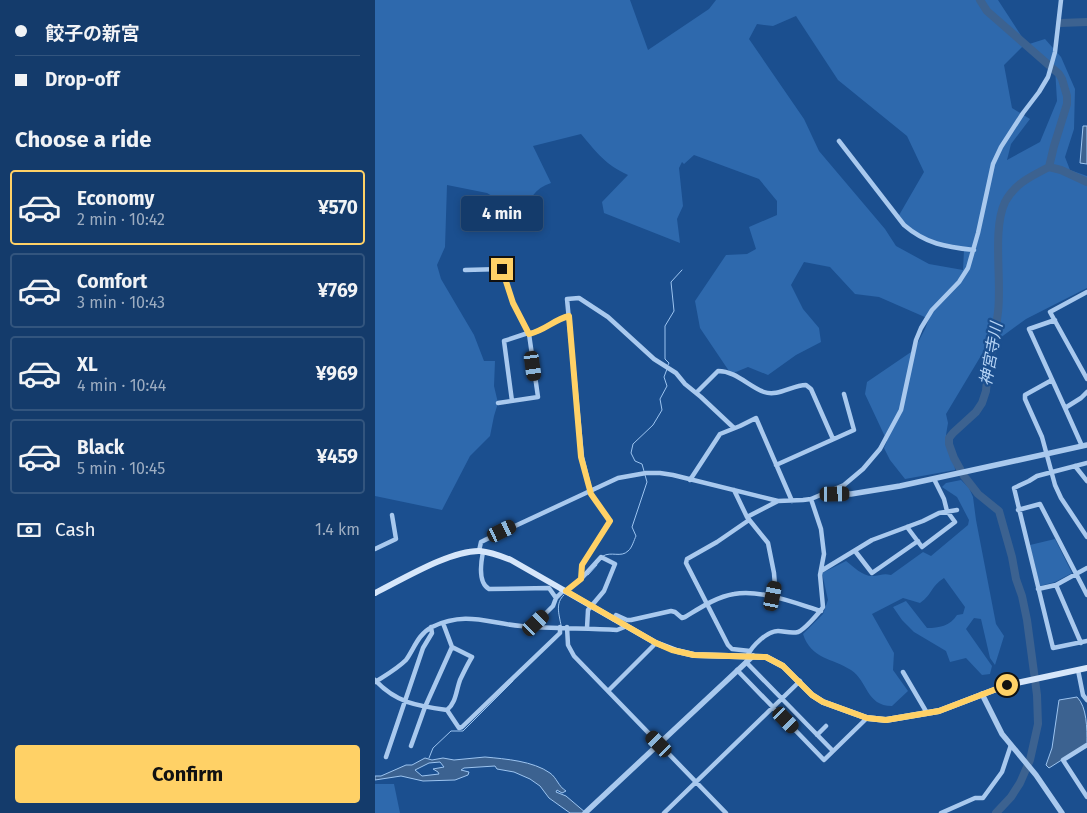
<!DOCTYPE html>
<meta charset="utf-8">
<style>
body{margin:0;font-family:"Fira Sans","Noto Sans JP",sans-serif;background:#1d4271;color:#f1f3f6;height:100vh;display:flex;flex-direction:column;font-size:19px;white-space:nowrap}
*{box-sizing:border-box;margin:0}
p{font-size:16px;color:#9dadc1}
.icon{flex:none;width:28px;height:28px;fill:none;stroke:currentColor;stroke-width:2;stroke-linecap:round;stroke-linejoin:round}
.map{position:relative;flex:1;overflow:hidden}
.panel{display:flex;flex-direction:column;background:#143b6b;width:375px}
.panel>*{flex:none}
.top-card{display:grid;align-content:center;height:110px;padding:0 15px;background:#143b6b}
.end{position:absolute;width:22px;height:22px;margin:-11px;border:6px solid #ffd166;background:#111;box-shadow:0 0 0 2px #111}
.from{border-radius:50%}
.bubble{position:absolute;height:35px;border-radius:5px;background:#143b6b;box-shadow:0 2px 8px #0003,0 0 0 1px #33557e;font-size:16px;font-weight:700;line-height:35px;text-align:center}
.car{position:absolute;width:15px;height:30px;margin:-15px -8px;border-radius:6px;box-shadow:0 0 4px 1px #0007;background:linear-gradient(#222 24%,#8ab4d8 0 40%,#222 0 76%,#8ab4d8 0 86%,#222 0)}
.top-card b{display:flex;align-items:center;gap:18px;height:48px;font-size:19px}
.top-card b+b{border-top:1px solid #33557e}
.top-card i{width:12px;height:12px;background:#f1f3f6}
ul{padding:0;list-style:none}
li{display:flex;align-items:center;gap:15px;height:75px;margin:0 10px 8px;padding:0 5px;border:2px solid #33557e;border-radius:5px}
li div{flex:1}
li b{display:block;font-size:19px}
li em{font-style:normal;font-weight:700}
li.selected{border-color:#ffd166}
li>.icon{width:45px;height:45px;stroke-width:1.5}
h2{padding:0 15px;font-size:22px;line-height:60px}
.pay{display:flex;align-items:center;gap:12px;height:55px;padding:0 15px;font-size:19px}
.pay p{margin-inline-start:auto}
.cta{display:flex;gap:10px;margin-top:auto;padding:10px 15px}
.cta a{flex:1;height:58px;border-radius:5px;background:#ffd166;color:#111;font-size:20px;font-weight:700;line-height:58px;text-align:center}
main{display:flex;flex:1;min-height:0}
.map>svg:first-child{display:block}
.green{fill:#2e69ad;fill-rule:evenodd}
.water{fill:#3c6290;stroke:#9cc4f0;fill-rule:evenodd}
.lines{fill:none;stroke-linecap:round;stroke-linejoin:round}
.stream{stroke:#9cc4f0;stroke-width:1}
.river{stroke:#3c6290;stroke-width:8}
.minor{stroke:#a9c9ee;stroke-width:4.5}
.tertiary{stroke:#a9c9ee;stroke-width:5.5}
.secondary{stroke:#d6e6fa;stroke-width:6}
.route{stroke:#ffd166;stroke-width:6}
.labels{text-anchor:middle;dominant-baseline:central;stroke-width:4.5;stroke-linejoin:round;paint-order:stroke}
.water-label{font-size:16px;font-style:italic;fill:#b5d3f5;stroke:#1b4f8f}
</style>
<main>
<section class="panel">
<div class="top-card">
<b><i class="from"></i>餃子の新宮</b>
<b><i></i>Drop-off</b>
</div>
<h2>Choose a ride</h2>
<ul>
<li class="selected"><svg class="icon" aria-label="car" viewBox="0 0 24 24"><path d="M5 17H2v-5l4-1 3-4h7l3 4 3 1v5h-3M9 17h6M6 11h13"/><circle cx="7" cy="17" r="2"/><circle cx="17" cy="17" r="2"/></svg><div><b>Economy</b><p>2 min · 10:42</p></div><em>¥570</em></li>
<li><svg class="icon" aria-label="car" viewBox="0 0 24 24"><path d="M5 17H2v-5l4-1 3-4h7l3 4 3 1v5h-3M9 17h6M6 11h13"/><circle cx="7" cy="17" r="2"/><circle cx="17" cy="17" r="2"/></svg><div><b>Comfort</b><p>3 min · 10:43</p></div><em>¥769</em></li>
<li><svg class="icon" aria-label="car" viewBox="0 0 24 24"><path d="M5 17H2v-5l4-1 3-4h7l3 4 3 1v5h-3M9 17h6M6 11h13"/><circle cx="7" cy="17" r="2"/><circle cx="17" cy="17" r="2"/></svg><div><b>XL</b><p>4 min · 10:44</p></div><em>¥969</em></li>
<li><svg class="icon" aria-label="car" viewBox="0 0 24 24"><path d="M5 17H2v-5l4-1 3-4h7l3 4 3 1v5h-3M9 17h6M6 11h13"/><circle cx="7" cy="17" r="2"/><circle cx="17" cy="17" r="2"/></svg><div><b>Black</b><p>5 min · 10:45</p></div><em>¥459</em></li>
</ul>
<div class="pay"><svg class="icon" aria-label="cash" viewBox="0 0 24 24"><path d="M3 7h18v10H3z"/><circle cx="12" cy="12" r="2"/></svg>Cash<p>1.4 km</p></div>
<div class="cta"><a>Confirm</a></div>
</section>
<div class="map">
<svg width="712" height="813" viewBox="0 0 712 813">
<rect width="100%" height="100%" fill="#1b4f8f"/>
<path class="green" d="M0,0H255L273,50L334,9L341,0H623L651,43L629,65L637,108L655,119L636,144L632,160L665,142L682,101L680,68L651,45L670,39L686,57L700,89L699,129L690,157L695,170L712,176V288L651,319L610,349L571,414L573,423L571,435L573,448L579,457L580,470L530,479L515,460L509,448L512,441L490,394L492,382L539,350L550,329L555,316L552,318L504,297L480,294L455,267L429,262L416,285L428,309L444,328L446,342L421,355L393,375L373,367L356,374L325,328L320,301L351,255L372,254L381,249L374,227L402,215V201L384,179L319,155L309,164L307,162L304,168L308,206L302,219L305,243L229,213L227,202L253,175C231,165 221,152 206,134L158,146L176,183C160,188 152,200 151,216L112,193L72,185L70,247L62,265L66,279L99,335L109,361H120L119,386L123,403L119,416L115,436L95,456L67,510L0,496ZM421,16L463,80L532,136L549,172L523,217L541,236L570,246L589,250L588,270L554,264L521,246L510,229L444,151L429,119L374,39L382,24L398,26Z
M586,480L594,488L598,497L601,520L621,624L629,636L620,665L615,658L606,619L599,618L591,629L617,666L615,674L607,675L591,658L575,662L571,651L539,632L527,620L518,607L531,601L552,628C564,628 575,626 582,615L588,614L590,607L569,578C555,587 558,594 545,603L528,598L497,614L519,653L518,670L533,691L517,706C491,706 493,681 476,670C457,658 436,659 428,634L448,614L453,600L447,573L471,561C479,567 488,577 499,576C506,575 509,573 516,575L548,552L556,556L593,525L594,520L582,497L567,487L571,483Z
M680,539L697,573L680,582L665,586L655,545Z
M0,784H19L25,813H0Z"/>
<path class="water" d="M708,126H712V164L705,163Z
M702,697C712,707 712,728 712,744L674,768L671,765L677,748L684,700Z
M110,757C131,759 158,761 175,773C182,778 183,786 191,791L187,793L182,790L181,792L191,796L211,813H195L174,798L165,786L155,779L139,772L122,769L120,766L89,768L86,770L94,772L93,775L80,780L48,781L26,776L0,780V776H6L31,765H37L50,758L57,760L68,758L79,760ZM65,762L69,767L58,769L63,772L64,774L47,776L40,770L54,763Z"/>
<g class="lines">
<path class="stream" d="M293,365L294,363L290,359V326L299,311L296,282L307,270
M269,471L267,464L260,461L256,453L258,444L278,425L287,410L285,399L292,386L289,377L292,369
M228,556C236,551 246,558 253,551C257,548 259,540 261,536L257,527L272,482L270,475
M213,575L222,565
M186,625C184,614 180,603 189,595
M54,758L58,748L76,731H88L138,681"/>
<path class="river" d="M605,0L612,11L684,74L687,79L692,96V104L679,146L674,167C657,176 640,183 630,202C617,230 627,280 623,312C620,338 613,364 611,391L607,403L601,412L578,433L574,438V444L579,458L589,476L603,494L624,511L637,557L641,579L647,596L652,620L662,695L663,724L655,760L645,783L636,797L621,813
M685,23L712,22
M674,167L686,170L712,182"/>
<path class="minor" d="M464,141L529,225C551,244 571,247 599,250
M90,270L127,269L138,303L154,334C171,330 178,320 194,316
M712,292L675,312L712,379
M680,320L654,329L690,408
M677,380L650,395V399L667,437L680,485L686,498L712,537
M321,393L343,371C361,371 373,386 389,392C403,397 417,385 431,385L436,389L458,439
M137,401L129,341L153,333
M123,403L163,397L154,334
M707,446L690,408L706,398L712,392
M712,463L662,476L654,481L639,488L678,648L712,641
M401,465L479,430L469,394
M700,466L712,481
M315,480L345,434L365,426L381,418L417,501
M359,490L372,517L393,543L399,573L400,586L398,597
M643,510L665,504L712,595
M372,517L403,501
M374,520L342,542L312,559L311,563L353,645L357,649L375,651
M532,527L547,547L580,522L572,511L569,499L559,479
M0,549L21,539L17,515
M104,551L106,542L112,539L243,478L271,473H285L298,475L403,501L428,500L436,499L469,485L488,469L505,449L526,410L541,340L546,328L557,310L584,282L593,268L603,233L618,164L626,147L648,113L664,92L673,77L680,52L686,0
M480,551L497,573L543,541
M108,552C106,562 103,583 114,589L174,588L181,598L189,590
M446,571L497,540L548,521L564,513L582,510
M206,579L226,557L240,564L229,591L213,610L212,628
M681,585L706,643
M663,589L681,585L712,568
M191,591L206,579L207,565L235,521L216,494L207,457L192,299L204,298L233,317L279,359L301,373L310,384L326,397L359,428
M238,619L241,615L252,620H256L296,611L300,612L307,618L310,617C325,608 341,597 359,594C385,589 420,603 446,611
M160,626L161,623L178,606L181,598
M192,627L193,645L199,656L351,813
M373,655C377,646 392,631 403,631C409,631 416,634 423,632C429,630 444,613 448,607L445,575L449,554L446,529L436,499
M371,662L458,751
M362,670L449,760L492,718
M703,670L708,695L712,700
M528,672L552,713
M0,680C21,703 43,706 72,710L84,728L87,727L185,633V627
M0,682C11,675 22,669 31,660C39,649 43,634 57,627C91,611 112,623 146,626C178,629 210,628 242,630L252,626
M233,691L281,643
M72,710C81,703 81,691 85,680C89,672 92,665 97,657L77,647
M442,735L451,726
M712,745L688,760L712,797
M36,746L50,707L77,647L68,623
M11,757L48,648L57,633L56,627
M289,813L425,681
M566,813L600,798H608L627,772L636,745"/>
<path class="tertiary" d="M450,493L476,494L525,486L712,445
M607,694L627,734L661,775L687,813
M210,813L378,656"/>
<path class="secondary" d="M0,593C28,579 76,550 105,551C116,552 126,556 136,560L281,643L302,651L319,655L391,657L408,666L437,695L448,702L492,718L511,720L564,711L632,685L712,668"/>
</g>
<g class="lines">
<path class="route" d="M127,269L138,303L154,334C171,330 178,320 194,316L206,457L216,494L235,521L207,565L206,579L191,591L281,643L297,650L319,655L391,657L408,666L437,695L448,702L492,718L511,720L564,711L632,685"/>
</g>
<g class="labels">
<g class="water-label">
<text transform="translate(616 354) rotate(-80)">神宮寺川</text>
</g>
</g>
</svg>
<i class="end from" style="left:632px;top:685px"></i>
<i class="end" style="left:127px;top:269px"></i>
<div class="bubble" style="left:86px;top:196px;width:82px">4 min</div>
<i class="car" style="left:158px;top:366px;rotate:172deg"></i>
<i class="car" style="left:460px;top:494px;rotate:89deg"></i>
<i class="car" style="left:127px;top:531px;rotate:64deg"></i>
<i class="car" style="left:398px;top:596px;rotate:11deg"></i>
<i class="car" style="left:161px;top:623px;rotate:46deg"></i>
<i class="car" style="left:411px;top:720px;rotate:136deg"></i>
<i class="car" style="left:284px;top:744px;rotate:316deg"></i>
</div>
</main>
